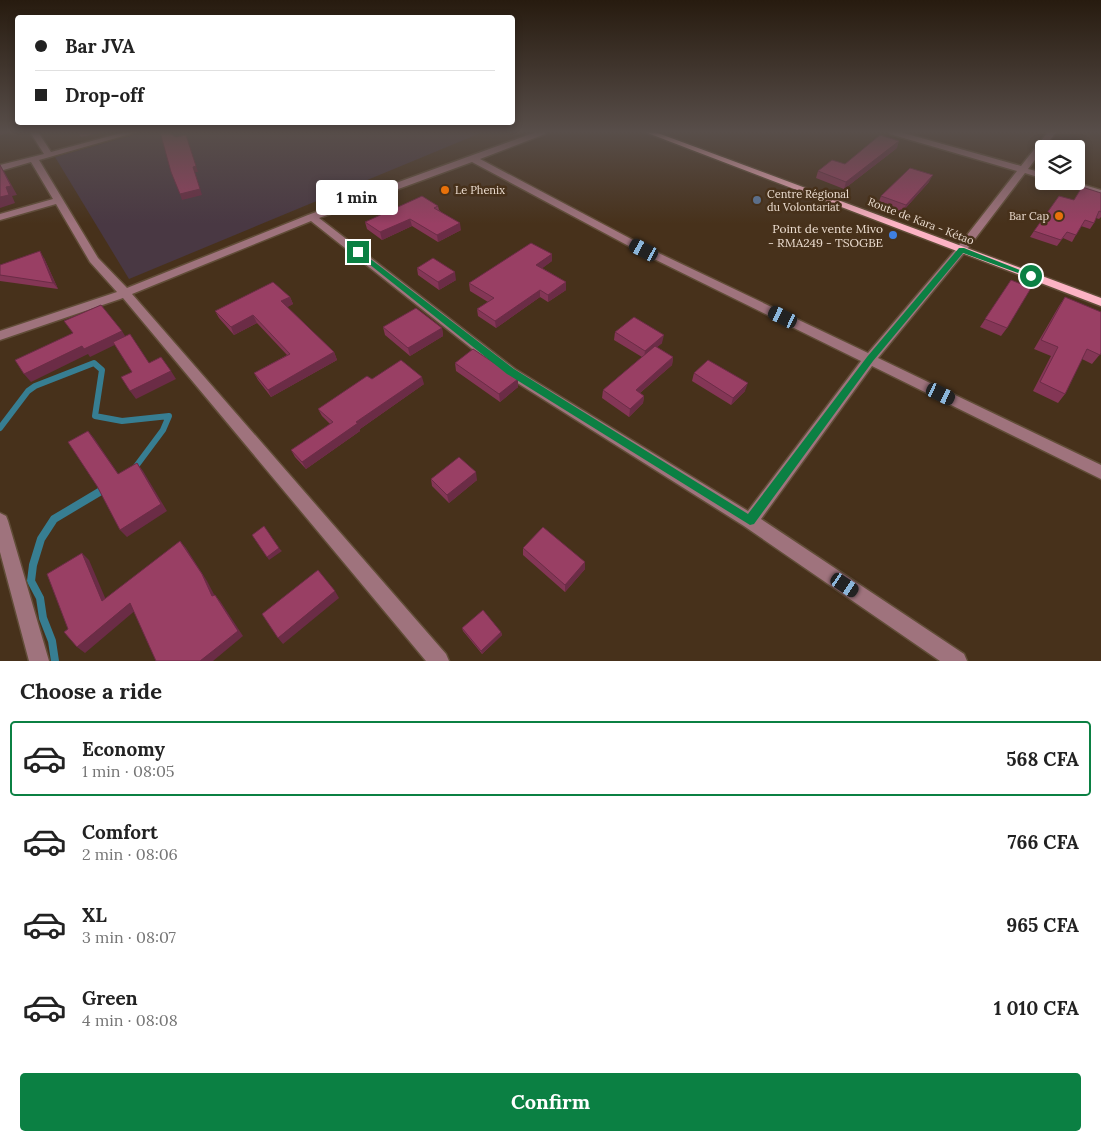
<!DOCTYPE html>
<meta charset="utf-8">
<style>
body{margin:0;font-family:Lora,serif;background:#f6f6f6;color:#222;height:100vh;display:flex;flex-direction:column;font-size:19px;white-space:nowrap}
*{box-sizing:border-box;margin:0}
p{font-size:16px;color:#767676}
.icon{flex:none;width:28px;height:28px;fill:none;stroke:currentColor;stroke-width:2;stroke-linecap:round;stroke-linejoin:round}
.map{position:relative;height:661px;overflow:hidden}
.panel{display:flex;flex-direction:column;background:#fff;flex:1}
.panel>*{flex:none}
.top-card{position:absolute;left:15px;top:15px;width:500px;height:110px;border-radius:5px;box-shadow:0 2px 8px #0003;display:grid;align-content:center;height:110px;padding:0 20px;background:#fff}
.fabs{position:absolute;left:1035px;top:140px;display:grid;gap:10px}
.fabs a{display:grid;place-items:center;width:50px;height:50px;border-radius:5px;background:#fff;box-shadow:0 2px 8px #0003;font-size:25px}
.end{position:absolute;width:22px;height:22px;margin:-11px;border:6px solid #0b8043;background:#fff;box-shadow:0 0 0 2px #fff}
.from{border-radius:50%}
.bubble{position:absolute;height:35px;border-radius:5px;background:#fff;box-shadow:0 2px 8px #0003;font-size:16px;font-weight:700;line-height:35px;text-align:center}
.car{position:absolute;width:15px;height:30px;margin:-15px -8px;border-radius:6px;box-shadow:0 0 4px 1px #0007;background:linear-gradient(#222 24%,#8ab4d8 0 40%,#222 0 76%,#8ab4d8 0 86%,#222 0)}
.top-card b{display:flex;align-items:center;gap:18px;height:48px;font-size:19px}
.top-card b+b{border-top:1px solid #e0e0e0}
.top-card i{width:12px;height:12px;background:#222}
ul{padding:0;list-style:none}
li{display:flex;align-items:center;gap:15px;height:75px;margin:0 10px 8px;padding:0 10px;border:2px solid transparent;border-radius:5px}
li div{flex:1}
li b{display:block;font-size:19px}
li em{font-style:normal;font-weight:700}
li.active{border-color:#0b8043}
li>.icon{width:45px;height:45px;stroke-width:1.5}
h2{padding:0 20px;font-size:22px;line-height:60px}
.primary-button{display:flex;gap:10px;margin-top:auto;padding:10px 20px}
.primary-button a{flex:1;height:58px;border-radius:5px;background:#0b8043;color:#fff;font-size:20px;font-weight:700;line-height:58px;text-align:center}
.map>svg:first-child{display:block}
.education{fill:#493843}
.lines{fill:none;stroke-linecap:round;stroke-linejoin:round}
.stream-far1{stroke:#377e92;stroke-width:6}
.stream{stroke:#377e92;stroke-width:8}
.minor-casing{stroke:#614d38;stroke-width:3}
.major-casing{stroke:#614d38;stroke-width:3}
.minor{fill:#9f737d;fill-rule:evenodd}
.major{fill:#fcb3c4;fill-rule:evenodd}
.wall{fill:#843656}
.shaded-wall{fill:#6b2c46}
.building{fill:#993f64;stroke:#6b2c46}
.route{fill:#0b8043}
.food-dot{fill:#e8710a;stroke:#47311b;stroke-width:2}
.service-dot{fill:#5c6f8a;stroke:#47311b;stroke-width:2}
.shop-dot{fill:#3f7fe0;stroke:#47311b;stroke-width:2}
.labels{text-anchor:middle;dominant-baseline:central;stroke-width:5;stroke-linejoin:round;paint-order:stroke}
.far-poi-label{font-size:11px;fill:#ecddd0;stroke:#47311b;text-anchor:start}
.far-street-label{font-size:11px;fill:#ecddd0;stroke:#47311b}
.poi-label{font-size:12px;fill:#ecddd0;stroke:#47311b;text-anchor:end}
</style>
<div class="map">
<svg width="1101" height="661" viewBox="0 0 1101 661">
<rect width="100%" height="100%" fill="#47311b"/>
<path class="education" d="M144,132H483L129,279L55,157Z"/>
<g class="lines">
<path class="stream-far1" d="M0,428L28,391L35,386L94,363L102,370L95,416L122,421L169,416L163,430L134,469"/>
<path class="stream" d="M55,661L52,641L43,618L40,598L31,581L33,565L41,539L54,519L106,488"/>
<defs>
<path id="minor" d="M30,132H38L51,152L125,132H137L39,160L98,258L127,288L308,215L536,132H546L545,134L480,159L648,248L868,353L957,248L1017,171L890,134L889,132H900L1021,166L1048,132H1056L1028,169L1044,173V179L1025,173L965,252L878,358L1101,465V479L872,366L761,519L964,654L967,661H940L744,526L505,375L311,221L132,294L446,654L449,661H426L123,298L0,340V331L117,292L90,262L56,204L0,220V214L53,199L31,162L0,171V165L44,154ZM472,162L640,252L861,361L748,511L515,369L319,218Z
M1056,181H1071L1101,190V196Z
M0,513L6,516L8,521L49,661H29L0,552Z"/>
<path id="major" d="M645,132H655L1101,298V306Z"/>
</defs>
<use href="#minor" class="minor-casing"/>
<use href="#major" class="major-casing"/>
<use href="#minor" class="minor"/>
<use href="#major" class="major"/>
</g>
<path class="wall" d="M897,148L844,189L816,178L818,171L845,164Z
M929,182L902,212L878,204L881,196Z
M1101,193V217L1099,219L1096,218L1094,223L1090,229L1081,226L1072,242L1063,238L1057,246L1030,237L1034,231L1073,200Z
M438,206L439,210L461,230L438,242L412,226L382,240L367,229L365,222Z
M44,258L58,289L0,281V265Z
M552,261L542,268L566,282V290L548,302L540,297L496,328L478,316L477,309L488,302L470,291L469,283Z
M417,268L456,280L439,290L418,275Z
M1011,280L1007,328L1001,336L980,327Z
M290,297L293,304L287,307L334,352L337,360L271,397L258,380L254,373L287,355L257,323L234,335L219,318L215,311Z
M1065,297L1101,353L1092,364L1082,359L1065,394L1058,403L1033,391L1051,356L1034,349L1059,306Z
M383,327L442,328L443,336L410,356L385,335Z
M615,332L662,343L657,347L673,357L672,365L640,393L644,396L643,403L629,417L602,398L603,390L642,357L614,340Z
M455,363L518,387L500,402L456,371Z
M694,373L745,391L731,405L692,381Z
M372,379L424,384L360,429V431L306,469L295,457L291,450L330,424L322,416L318,409Z
M431,479L477,480L449,503L432,486Z
M523,548L585,569L565,592L523,555Z
M462,628L501,632L502,635L482,654L463,631Z"/>
<path class="shaded-wall" d="M0,132H8L9,133L0,135Z
M78,132H104L81,137Z
M186,135L198,172H195L202,195L182,200L180,194L193,167Z
M899,141L897,148L844,189L846,182Z
M0,165L5,173L17,195L12,196L15,203L0,208Z
M933,175L929,182L902,212L906,205Z
M410,219L412,226L382,240L380,232Z
M460,223L461,230L438,242L437,235Z
M40,251L44,258L58,289L53,283Z
M552,254V261L536,273V265Z
M455,272L456,280L439,290L438,282Z
M566,282V290L548,302V295Z
M540,290V297L496,328L495,321Z
M290,297L293,304L284,309L281,301Z
M253,315L257,323L234,335L231,327Z
M442,328L443,336L410,356L408,348Z
M122,331L127,339L90,357L88,354L31,382L24,374L82,346Z
M664,335L662,343L644,358L645,351Z
M334,352L337,360L271,397L268,390Z
M673,357L672,365L635,397L636,390Z
M171,371L176,379L136,399L130,391Z
M422,377L424,384L360,429V431L306,469L302,462L356,422Z
M518,379V387L500,402L499,394Z
M748,383L745,391L731,405L733,398Z
M644,396L643,403L629,417L630,409Z
M88,431L94,438L124,482L118,474Z
M137,463L143,471L167,511L127,537L120,530Z
M476,472L477,480L449,503L447,495Z
M180,541L186,548L207,581L218,602L212,596Z
M279,548L282,551L269,560L267,557Z
M82,553L89,560L109,607L102,601Z
M585,562V569L565,592V585Z
M335,591L339,598L283,644L278,638Z
M215,595L220,601L243,636L213,661H200Z
M130,603L137,609L85,653L77,647Z
M501,632L502,635L482,654L481,651Z"/>
<path class="building" d="M160,132H169L175,137L186,135L196,166L193,167L200,189L180,194L171,172Z
M880,135L899,141L846,182L818,171L832,160L845,164Z
M0,165L11,186L6,187L9,195L0,197Z
M910,168L933,175L906,205L881,196Z
M1082,187L1101,193V212L1099,211L1094,223L1085,220L1076,235L1067,232L1061,240L1034,231L1059,196L1074,200Z
M422,196L438,206L434,208L460,223L437,235L410,219L380,232L365,222Z
M531,243L552,254L536,265L566,282L548,295L540,290L495,321L477,309L494,298L469,283Z
M40,251L53,283L0,275V265Z
M433,258L455,272L438,282L417,268Z
M1011,280L1031,288L1007,328L985,319Z
M273,282L290,297L281,301L334,352L268,390L254,373L290,354L253,315L231,327L215,311Z
M1065,297L1101,312V353L1100,355L1087,349L1065,394L1040,382L1058,347L1041,340Z
M101,305L122,331L84,349L82,346L24,374L15,360L73,333L64,321Z
M416,308L442,328L408,348L383,327Z
M634,317L664,335L645,351L615,332Z
M130,334L149,363L161,357L171,371L130,391L121,377L132,372L113,342Z
M655,346L673,357L636,390L644,396L630,409L603,390Z
M473,349L518,379L499,394L455,363Z
M401,360L422,377L356,422L358,423L302,462L291,450L333,422L318,409L367,376L372,379Z
M708,360L748,383L733,398L694,373Z
M88,431L118,474L137,463L161,504L120,530L97,486L68,442Z
M459,457L476,472L447,495L431,479Z
M264,526L279,548L267,557L252,535Z
M543,527L585,562L565,585L523,548Z
M180,541L202,574L212,596L215,595L238,631L200,661H156L130,603L77,647L64,632L68,629L47,574L82,553L102,601Z
M318,570L335,591L278,638L262,614Z
M483,610L501,632L481,651L462,628Z"/>
<linearGradient id="sky" x2="0" y2="1"><stop stop-color="#271b0f"/><stop offset="0.59" stop-color="#584e4a"/><stop offset="1" stop-color="#584e4a" stop-opacity="0"/></linearGradient>
<rect width="1101" height="224" fill="url(#sky)"/>
<path class="route" d="M959,248H964L1035,276L1029,277L963,253L873,361L754,524L750,525L507,374L354,252L360,251L514,369L748,514L867,357Z"/>
<g class="food-dot">
<circle cx="445" cy="190" r="5"/>
<circle cx="1059" cy="216" r="5"/>
</g>
<circle class="service-dot" cx="757" cy="200" r="5"/>
<circle class="shop-dot" cx="893" cy="235" r="5"/>
<g class="labels">
<g class="far-poi-label">
<text x="455" y="190">Le Phenix</text>
<text x="767" y="194">Centre Régional<tspan x="767" dy="13">du Volontariat</tspan></text>
<text x="1049" y="216" text-anchor="end">Bar Cap</text>
</g>
<g class="far-street-label">
<text transform="translate(921 221) rotate(21)">Route de Kara - Kétao</text>
</g>
<g class="poi-label">
<text x="883" y="228">Point de vente Mivo<tspan x="883" dy="14">- RMA249 - TSOGBE</tspan></text>
</g>
</g>
</svg>
<div class="fabs">
<a><svg class="icon" aria-label="layers" viewBox="0 0 24 24"><path d="M12 4l9 5-9 5-9-5zM3 14l9 5 9-5"/></svg></a>
</div>
<i class="end from" style="left:1031px;top:276px"></i>
<i class="end" style="left:358px;top:252px"></i>
<div class="bubble" style="left:316px;top:180px;width:82px">1 min</div>
<i class="car" style="left:644px;top:250px;rotate:298deg"></i>
<i class="car" style="left:783px;top:317px;rotate:296deg"></i>
<i class="car" style="left:941px;top:394px;rotate:116deg"></i>
<i class="car" style="left:845px;top:585px;rotate:124deg"></i>
<div class="top-card">
<b><i class="from"></i>Bar JVA</b>
<b><i></i>Drop-off</b>
</div>
</div>
<section class="panel">
<h2>Choose a ride</h2>
<ul>
<li class="active"><svg class="icon" aria-label="car" viewBox="0 0 24 24"><path d="M5 17H2v-5l4-1 3-4h7l3 4 3 1v5h-3M9 17h6M6 11h13"/><circle cx="7" cy="17" r="2"/><circle cx="17" cy="17" r="2"/></svg><div><b>Economy</b><p>1 min · 08:05</p></div><em>568 CFA</em></li>
<li><svg class="icon" aria-label="car" viewBox="0 0 24 24"><path d="M5 17H2v-5l4-1 3-4h7l3 4 3 1v5h-3M9 17h6M6 11h13"/><circle cx="7" cy="17" r="2"/><circle cx="17" cy="17" r="2"/></svg><div><b>Comfort</b><p>2 min · 08:06</p></div><em>766 CFA</em></li>
<li><svg class="icon" aria-label="car" viewBox="0 0 24 24"><path d="M5 17H2v-5l4-1 3-4h7l3 4 3 1v5h-3M9 17h6M6 11h13"/><circle cx="7" cy="17" r="2"/><circle cx="17" cy="17" r="2"/></svg><div><b>XL</b><p>3 min · 08:07</p></div><em>965 CFA</em></li>
<li><svg class="icon" aria-label="car" viewBox="0 0 24 24"><path d="M5 17H2v-5l4-1 3-4h7l3 4 3 1v5h-3M9 17h6M6 11h13"/><circle cx="7" cy="17" r="2"/><circle cx="17" cy="17" r="2"/></svg><div><b>Green</b><p>4 min · 08:08</p></div><em>1 010 CFA</em></li>
</ul>
<div class="primary-button"><a>Confirm</a></div>
</section>
